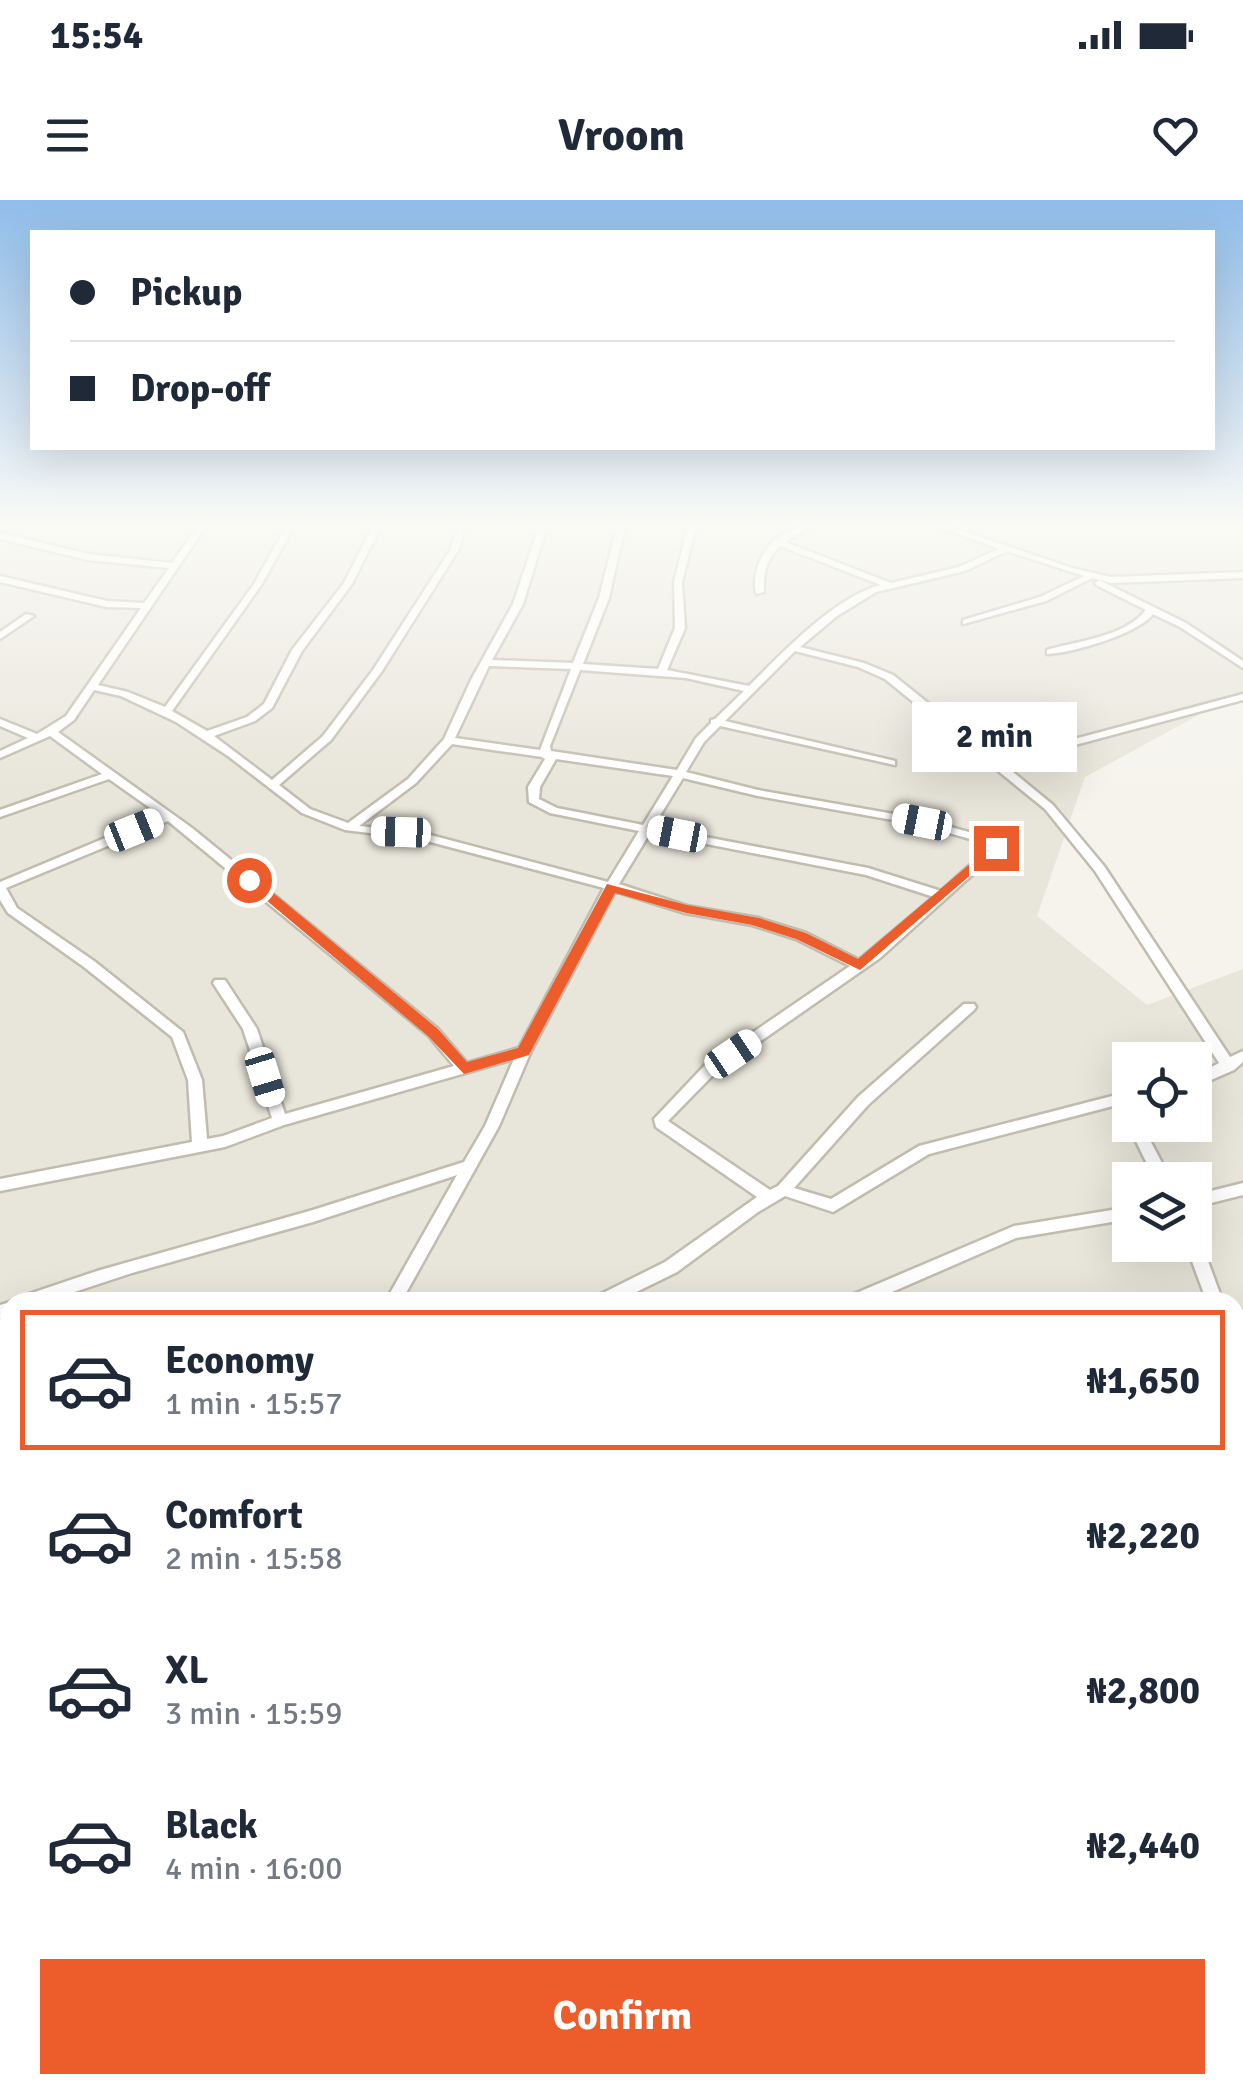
<!DOCTYPE html>
<meta charset="utf-8">
<style>
body{margin:0;font-family:Signika,sans-serif;background:#f6f6f7;color:#1f2937;height:100vh;display:flex;flex-direction:column;font-size:38px;white-space:nowrap}
*{box-sizing:border-box;margin:0}
p{font-size:32px;color:#747a83}
.icon{flex:none;width:55px;height:55px;fill:none;stroke:currentColor;stroke-width:2;stroke-linecap:round;stroke-linejoin:round}
.map{position:relative;flex:1;overflow:hidden}
.sheet{position:absolute;left:0px;top:1092px;width:1245px;height:802px;display:flex;flex-direction:column;background:#fff;border-radius:30px 30px 0 0;box-shadow:0 10px 40px #0002}
.sheet>*{flex:none}
.hud{position:absolute;left:30px;top:30px;width:1185px;height:220px;border-radius:0px;box-shadow:0 10px 40px #0002;display:grid;align-content:center;height:220px;padding:0 40px;background:#fff}
.fabs{position:absolute;left:1112px;top:842px;display:grid;gap:20px}
.fabs a{display:grid;place-items:center;width:100px;height:100px;border-radius:0px;background:#fff;box-shadow:0 10px 40px #0002;font-size:50px}
.end{position:absolute;width:45px;height:45px;margin:-22px;border:12px solid #ec5d2b;background:#fff;box-shadow:0 0 0 5px #fff}
.from{border-radius:50%}
.bubble{position:absolute;height:70px;border-radius:0px;background:#fff;box-shadow:0 10px 40px #0002;font-size:32px;font-weight:700;line-height:70px;text-align:center}
.car{position:absolute;width:30px;height:60px;margin:-30px -15px;border-radius:12px;box-shadow:0 0 8px 2px #0007;background:linear-gradient(#fff 24%,#345 0 40%,#fff 0 76%,#345 0 86%,#fff 0)}
.hud b{display:flex;align-items:center;gap:35px;height:95px;font-size:38px}
.hud b+b{border-top:2px solid #e0e1e3}
.hud i{width:25px;height:25px;background:#1f2937}
ul{padding:18px 0 0;list-style:none}
li{display:flex;align-items:center;gap:30px;height:140px;margin:0 20px 15px;padding:0 20px;border:5px solid transparent;border-radius:0px}
li div{flex:1}
li b{display:block;font-size:38px}
li em{font-style:normal;font-weight:700}
li.selected{border-color:#ec5d2b}
li>.icon{width:90px;height:90px;stroke-width:1.5}
.action{display:flex;gap:20px;margin-top:auto;padding:20px 40px}
.action a{flex:1;height:115px;border-radius:0px;background:#ec5d2b;color:#fff;font-size:40px;font-weight:700;line-height:115px;text-align:center}
.status{display:flex;justify-content:space-between;align-items:center;height:70px;padding:0 50px;background:#fff;direction:ltr}
.status svg{height:28px;fill:currentColor}
header{display:flex;justify-content:space-between;align-items:center;height:130px;padding:0 40px;background:#fff;font-size:45px;font-weight:700}
.map>svg:first-child{display:block}
.residential{fill:#e8e5da;fill-rule:evenodd}
.lines{fill:none;stroke-linecap:round;stroke-linejoin:round}
.minor-casing{stroke:#c0bcae;stroke-width:5}
.minor{fill:#fff;fill-rule:evenodd}
.route{fill:#ec5d2b}
</style>
<div class="status"><b>15:54</b><svg viewBox="0 0 49 12"><path d="M0 12V9h3v3zM5 12V6h3v6zM10 12V3h3v9zM15 12V0h3v12zM26 1h20v11H26zM47 4h2v5h-2z"/></svg></div>
<header><svg class="icon" aria-label="menu" viewBox="0 0 24 24"><path d="M4 6h16M4 12h16M4 18h16"/></svg>Vroom<svg class="icon" aria-label="heart" viewBox="0 0 24 24"><path d="M12 20l-8-8c-3-5 5-10 8-4 3-6 11-1 8 4z"/></svg></header>
<div class="map">
<svg width="1243" height="1894" viewBox="0 0 1243 1894">
<rect width="100%" height="100%" fill="#f5f3ec"/>
<path class="residential" d="M0,326H1243V491L1085,577L1037,716L1147,805L1243,769V1894H0ZM1130,860H1195V925H1130ZM1130,980H1195V1045H1130ZM10,1102H1235V1885H10Z"/>
<g class="lines">
<defs>
<path id="minor" d="M198,326H206L98,485L128,492L165,507L254,384L286,326H294L262,384L172,511L207,531L247,517L264,504L292,450L344,383L373,326H381L352,384L302,451L272,508L255,521L214,536L272,580L323,536L373,470L451,349L457,326H465L459,349L382,471L331,540L279,585L310,609L348,623L408,579L444,539L471,480L513,404L539,326H547L523,404L492,460L573,463L599,398L617,326H625L609,398L583,464L658,469L675,428L674,382L688,326H696L682,382L685,428L667,470L749,486C782,453 836,396 881,385L780,346C766,360 763,373 764,392L756,394C749,361 777,325 811,326L785,342L891,383L959,367L999,349L937,326H948L1072,368L1111,377L1243,372V378L1111,383L1092,378L1046,401L963,424V420L1040,397L1084,376L1007,351L965,371L876,392L837,416L800,447L864,463L893,475L1002,562L1022,553L1243,494V500L1030,557L1008,568L1053,605L1104,666L1230,857L1243,851V862L1234,870L1195,887V876L1219,863L1095,671L1045,609L885,479L858,467L795,451L725,521L895,561V565L720,526L704,542L686,572L758,590L922,619L997,640L1002,648L880,758L715,873L668,921L770,990L778,986L858,897L964,804H974L976,807L974,810L868,905L794,988L831,999L919,946L1116,895L1121,896L1130,906V925H1142L1171,980H1155L1128,925L1130,921L1125,920L1113,906L929,954L833,1012L785,996L758,1012L677,1072L616,1102H593L595,1097L665,1062L757,997L656,927L654,919L705,865L850,766L796,739L752,725L685,713L615,691L531,851L499,926L401,1102H385L457,975L313,1022L132,1073L44,1102H18L20,1097L97,1071L313,1010L464,962L485,926L514,859L284,925L225,947L0,991V979L192,942L188,880L172,837L84,767L8,713L0,700V682L160,615L109,579L0,617V610L102,574L50,536L0,558V551L28,538L0,526V519L37,534L66,516L141,408L107,407L0,382V376L107,401L144,403L169,368L88,360L0,339V333L88,354L172,363ZM489,466L571,469L540,550L455,538ZM580,470L686,478L744,491L715,519L711,520V523L696,538L677,570L551,551L550,546ZM94,490L121,496L176,522L228,556L302,613L345,630L419,639L604,688L519,848L467,863L438,829L192,628L58,532L74,520ZM452,544L542,557L545,559L528,587L529,602L550,613L639,631L608,682L419,632L359,626L416,583ZM556,559L673,576L643,625L557,608L539,599L540,587ZM683,578L758,596L921,625L988,644L990,647L941,691L868,668L653,627ZM168,621L428,835L454,866L285,914L257,829L225,780H215L213,783L243,829L272,918L223,936L207,939L202,880L183,832L94,761L17,708L6,688ZM650,633L866,675L934,697L859,760L806,733L758,718L687,706L619,684Z
M1099,380L1186,423L1243,461V468L1180,427L1153,414C1138,434 1072,453 1047,454V450C1077,441 1125,437 1146,410L1096,385L1095,383Z
M26,414L34,416L0,439V432Z
M1243,983V995L1195,1007V995Z
M1130,1007V1019L1016,1038L869,1102H845L847,1097L1014,1026Z
M1195,1039L1200,1040L1202,1045L1223,1102H1207L1186,1045H1195Z
M10,1102V1116L0,1119V1105Z
M1235,1185L1241,1188L1243,1191V1224L1237,1222L1235,1218Z
M0,1228C14,1233 10,1247 10,1259C0,1254 0,1240 0,1228Z
M1235,1354H1243V1372H1235Z
M1243,1544V1567L1235,1571V1548Z
M1235,1795L1243,1798V1845L1235,1842Z
M142,1885H166L167,1894H141Z
M707,1885H731L735,1894H709Z
M769,1885H805L802,1894H765Z
M974,1885H999L1003,1894H977Z"/>
</defs>
<use href="#minor" class="minor-casing"/>
<use href="#minor" class="minor"/>
</g>
<linearGradient id="sky" x2="0" y2="1"><stop stop-color="#90bdea"/><stop offset="0.55" stop-color="#fafaf6"/><stop offset="1" stop-color="#fafaf6" stop-opacity="0"/></linearGradient>
<rect width="1243" height="591" fill="url(#sky)"/>
<path class="route" d="M991,646L1002,648L860,770L796,739L752,725L686,713L615,693L529,855L464,874L428,836L242,680L254,677L438,829L467,862L518,848L607,684L687,705L759,718L806,733L858,759Z"/>
</svg>
<div class="fabs">
<a><svg class="icon" aria-label="locate" viewBox="0 0 24 24"><circle cx="12" cy="12" r="6"/><path d="M12 2v4M12 18v4M2 12h4M18 12h4"/></svg></a>
<a><svg class="icon" aria-label="layers" viewBox="0 0 24 24"><path d="M12 4l9 5-9 5-9-5zM3 14l9 5 9-5"/></svg></a>
</div>
<i class="end from" style="left:249px;top:680px"></i>
<i class="end" style="left:996px;top:648px"></i>
<div class="bubble" style="left:912px;top:502px;width:165px">2 min</div>
<i class="car" style="left:922px;top:622px;rotate:281deg"></i>
<i class="car" style="left:134px;top:630px;rotate:68deg"></i>
<i class="car" style="left:401px;top:632px;rotate:272deg"></i>
<i class="car" style="left:677px;top:634px;rotate:281deg"></i>
<i class="car" style="left:733px;top:854px;rotate:56deg"></i>
<i class="car" style="left:265px;top:877px;rotate:163deg"></i>
<div class="hud">
<b><i class="from"></i>Pickup</b>
<b><i></i>Drop-off</b>
</div>
<section class="sheet">
<ul>
<li class="selected"><svg class="icon" aria-label="car" viewBox="0 0 24 24"><path d="M5 17H2v-5l4-1 3-4h7l3 4 3 1v5h-3M9 17h6M6 11h13"/><circle cx="7" cy="17" r="2"/><circle cx="17" cy="17" r="2"/></svg><div><b>Economy</b><p>1 min · 15:57</p></div><em>₦1,650</em></li>
<li><svg class="icon" aria-label="car" viewBox="0 0 24 24"><path d="M5 17H2v-5l4-1 3-4h7l3 4 3 1v5h-3M9 17h6M6 11h13"/><circle cx="7" cy="17" r="2"/><circle cx="17" cy="17" r="2"/></svg><div><b>Comfort</b><p>2 min · 15:58</p></div><em>₦2,220</em></li>
<li><svg class="icon" aria-label="car" viewBox="0 0 24 24"><path d="M5 17H2v-5l4-1 3-4h7l3 4 3 1v5h-3M9 17h6M6 11h13"/><circle cx="7" cy="17" r="2"/><circle cx="17" cy="17" r="2"/></svg><div><b>XL</b><p>3 min · 15:59</p></div><em>₦2,800</em></li>
<li><svg class="icon" aria-label="car" viewBox="0 0 24 24"><path d="M5 17H2v-5l4-1 3-4h7l3 4 3 1v5h-3M9 17h6M6 11h13"/><circle cx="7" cy="17" r="2"/><circle cx="17" cy="17" r="2"/></svg><div><b>Black</b><p>4 min · 16:00</p></div><em>₦2,440</em></li>
</ul>
<div class="action"><a>Confirm</a></div>
</section>
</div>
